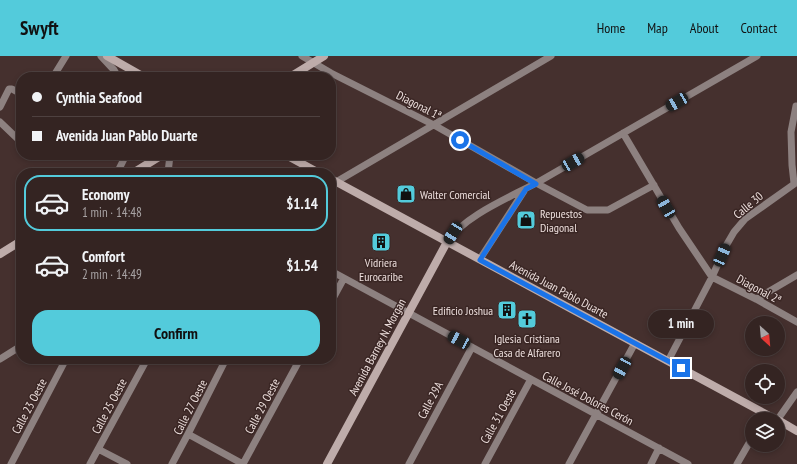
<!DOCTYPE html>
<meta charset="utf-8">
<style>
body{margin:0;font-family:"PT Sans Narrow",sans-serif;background:#3f302f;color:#f1f3f6;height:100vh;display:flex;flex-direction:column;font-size:15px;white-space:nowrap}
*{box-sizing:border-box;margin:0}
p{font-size:13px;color:#a9a4a5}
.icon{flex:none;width:22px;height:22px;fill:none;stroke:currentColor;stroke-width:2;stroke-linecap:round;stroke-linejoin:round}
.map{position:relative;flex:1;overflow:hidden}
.panel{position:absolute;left:16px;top:112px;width:320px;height:196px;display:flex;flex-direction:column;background:#342422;border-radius:16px;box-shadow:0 2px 6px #0003,0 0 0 1px #4e4140}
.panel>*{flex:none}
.top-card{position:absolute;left:16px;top:16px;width:320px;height:88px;border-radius:16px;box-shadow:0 2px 6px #0003,0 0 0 1px #4e4140;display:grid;align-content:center;height:88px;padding:0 16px;background:#342422}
.needle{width:26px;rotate:154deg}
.controls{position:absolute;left:745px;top:260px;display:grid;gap:8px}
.controls a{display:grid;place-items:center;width:40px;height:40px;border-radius:50%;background:#342422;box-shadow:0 2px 6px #0003,0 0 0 1px #4e4140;font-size:20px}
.end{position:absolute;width:18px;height:18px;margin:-9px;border:5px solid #1a73e8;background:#fff;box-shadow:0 0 0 2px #fff}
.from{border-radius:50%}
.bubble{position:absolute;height:28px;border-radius:14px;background:#342422;box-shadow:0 2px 6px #0003,0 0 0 1px #4e4140;font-size:13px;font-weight:700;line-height:28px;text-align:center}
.car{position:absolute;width:12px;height:24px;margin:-12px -6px;border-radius:5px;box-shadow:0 0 3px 1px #0007;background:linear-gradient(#222 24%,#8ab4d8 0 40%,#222 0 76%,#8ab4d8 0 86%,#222 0)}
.top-card b{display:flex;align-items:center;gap:14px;height:38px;font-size:15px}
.top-card b+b{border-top:1px solid #4e4140}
.top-card i{width:10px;height:10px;background:#f1f3f6}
ul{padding:7px 0 0;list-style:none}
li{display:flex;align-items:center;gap:12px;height:56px;margin:0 8px 6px;padding:0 8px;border:2px solid transparent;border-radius:16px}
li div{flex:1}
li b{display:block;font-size:15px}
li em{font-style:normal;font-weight:700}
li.on{border-color:#53cbdb}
li>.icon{width:36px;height:36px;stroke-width:1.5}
.cta{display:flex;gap:8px;margin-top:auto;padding:8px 16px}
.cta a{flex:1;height:46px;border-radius:16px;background:#53cbdb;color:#111;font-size:16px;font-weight:700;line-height:46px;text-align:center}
header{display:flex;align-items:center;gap:24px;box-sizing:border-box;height:56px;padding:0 20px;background:#53cbdb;color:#111}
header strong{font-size:19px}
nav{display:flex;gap:22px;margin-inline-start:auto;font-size:14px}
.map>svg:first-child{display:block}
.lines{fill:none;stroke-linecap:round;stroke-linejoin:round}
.street{stroke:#8d8180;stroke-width:7}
.secondary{stroke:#beacaa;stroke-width:8}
.route{stroke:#1a73e8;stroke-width:5}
.labels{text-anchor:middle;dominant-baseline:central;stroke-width:3;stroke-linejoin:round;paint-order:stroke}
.street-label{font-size:12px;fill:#ecdedc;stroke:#3a2624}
.poi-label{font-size:12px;fill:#ecdedc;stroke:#3a2624;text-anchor:start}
</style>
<header>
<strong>Swyft</strong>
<nav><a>Home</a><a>Map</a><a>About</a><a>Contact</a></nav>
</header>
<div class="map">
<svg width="797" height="408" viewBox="0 0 797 408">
<rect width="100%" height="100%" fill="#45302e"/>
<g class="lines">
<path class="street" d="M101,0L114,14L118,21
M302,0L331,17L434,69L536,127L587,154H608L654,129
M53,21L66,0
M0,51L9,33H12L21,38
M0,66L21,86
M623,77L679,172L712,221L756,243L797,266
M35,99L37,101
M117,117L126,99
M168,117L170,99
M336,126L551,0
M794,127L792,109L791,76L796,50
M447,186C465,159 511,141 540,125C612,83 685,42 757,0
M480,203L524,135
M331,215L688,408
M756,243L797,219
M331,246L344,222
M0,303L21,290
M668,305L712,221L727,188L734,176L745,163L797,126
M778,363L797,336
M188,378L243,408
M98,393L127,408
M11,408L66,303
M90,408L147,303
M172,408L188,378L226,303
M243,408L300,303
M409,408L472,291
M485,408L531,323
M569,408L635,287
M651,408L659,392
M737,408L752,382"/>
<path class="secondary" d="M107,0L144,21
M290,21L324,0
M286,99L319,117
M133,117L162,99
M331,123L775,363
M0,198L21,185
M778,364L797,375
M327,408L447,186"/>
</g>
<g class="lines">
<path class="route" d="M460,84L536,128L526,133L480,204L681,312"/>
</g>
<defs>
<symbol id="shop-square" viewBox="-11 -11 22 22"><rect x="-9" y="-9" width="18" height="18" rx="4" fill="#53cbdb" stroke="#3a2624"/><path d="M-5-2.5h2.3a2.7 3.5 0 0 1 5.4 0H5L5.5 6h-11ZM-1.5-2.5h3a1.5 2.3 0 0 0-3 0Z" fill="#111"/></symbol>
<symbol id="building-square" viewBox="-11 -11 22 22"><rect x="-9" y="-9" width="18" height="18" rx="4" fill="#53cbdb" stroke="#3a2624"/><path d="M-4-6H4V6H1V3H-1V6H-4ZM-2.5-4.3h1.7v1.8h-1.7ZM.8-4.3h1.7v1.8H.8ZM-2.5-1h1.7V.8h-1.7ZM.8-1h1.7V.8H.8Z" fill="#111"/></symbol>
<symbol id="church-square" viewBox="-11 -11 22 22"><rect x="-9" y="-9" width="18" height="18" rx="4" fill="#53cbdb" stroke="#3a2624"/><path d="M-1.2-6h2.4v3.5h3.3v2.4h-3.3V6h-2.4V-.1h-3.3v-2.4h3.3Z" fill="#111"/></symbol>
</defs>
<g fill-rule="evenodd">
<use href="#shop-square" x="395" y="127" width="22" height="22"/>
<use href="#shop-square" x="515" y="153" width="22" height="22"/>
<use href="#building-square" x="370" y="175" width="22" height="22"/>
<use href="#building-square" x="496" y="243" width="22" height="22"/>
<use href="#church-square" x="516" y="252" width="22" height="22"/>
</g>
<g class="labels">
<g class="street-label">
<text transform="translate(419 49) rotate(27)">Diagonal 1ª</text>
<text transform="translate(748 149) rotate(-40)">Calle 30</text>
<text transform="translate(559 233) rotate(28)">Avenida Juan Pablo Duarte</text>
<text transform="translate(759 233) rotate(28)">Diagonal 2ª</text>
<text transform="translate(377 291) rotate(-62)">Avenida Barney N. Morgan</text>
<text transform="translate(588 342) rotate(28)">Calle José Dolores Cerón</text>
<text transform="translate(430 344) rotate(-62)">Calle 29A</text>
<text transform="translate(29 350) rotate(-62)">Calle 23 Oeste</text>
<text transform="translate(109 350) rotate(-62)">Calle 25 Oeste</text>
<text transform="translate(262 350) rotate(-62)">Calle 29 Oeste</text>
<text transform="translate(190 351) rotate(-63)">Calle 27 Oeste</text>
<text transform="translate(498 360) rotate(-61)">Calle 31 Oeste</text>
</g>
<g class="poi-label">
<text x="420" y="138">Walter Comercial</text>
<text x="540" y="157">Repuestos<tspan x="540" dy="14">Diagonal</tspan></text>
<text x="381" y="206" text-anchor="middle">Vidriera<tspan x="381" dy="14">Eurocaribe</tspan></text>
<text x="493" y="254" text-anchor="end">Edificio Joshua</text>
<text x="527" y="282" text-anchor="middle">Iglesia Cristiana<tspan x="527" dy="14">Casa de Alfarero</tspan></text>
</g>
</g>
</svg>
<div class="controls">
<a><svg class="needle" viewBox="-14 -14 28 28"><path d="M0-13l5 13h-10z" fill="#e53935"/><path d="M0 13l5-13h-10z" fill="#a9a4a5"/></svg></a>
<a><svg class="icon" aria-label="locate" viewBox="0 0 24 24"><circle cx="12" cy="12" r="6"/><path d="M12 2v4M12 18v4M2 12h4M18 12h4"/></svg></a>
<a><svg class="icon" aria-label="layers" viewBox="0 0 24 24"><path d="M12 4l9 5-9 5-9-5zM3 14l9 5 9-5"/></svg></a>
</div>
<i class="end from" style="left:460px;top:84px"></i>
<i class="end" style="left:681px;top:312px"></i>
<div class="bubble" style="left:648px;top:254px;width:66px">1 min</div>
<i class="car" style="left:677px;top:46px;rotate:240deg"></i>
<i class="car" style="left:573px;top:106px;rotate:60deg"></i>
<i class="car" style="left:666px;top:151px;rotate:330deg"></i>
<i class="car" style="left:453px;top:177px;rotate:212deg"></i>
<i class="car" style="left:722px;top:199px;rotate:23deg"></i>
<i class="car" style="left:459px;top:284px;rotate:298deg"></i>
<i class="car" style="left:622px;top:312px;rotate:209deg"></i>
<div class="top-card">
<b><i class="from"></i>Cynthia Seafood</b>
<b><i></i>Avenida Juan Pablo Duarte</b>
</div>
<section class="panel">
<ul>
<li class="on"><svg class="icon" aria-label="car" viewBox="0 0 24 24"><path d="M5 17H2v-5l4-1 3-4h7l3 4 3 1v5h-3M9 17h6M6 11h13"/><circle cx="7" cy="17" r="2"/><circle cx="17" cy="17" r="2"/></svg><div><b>Economy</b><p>1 min · 14:48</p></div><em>$1.14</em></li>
<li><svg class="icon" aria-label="car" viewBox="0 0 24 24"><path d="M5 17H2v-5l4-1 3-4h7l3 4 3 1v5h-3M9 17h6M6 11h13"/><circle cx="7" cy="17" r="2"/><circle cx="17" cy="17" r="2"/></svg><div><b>Comfort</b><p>2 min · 14:49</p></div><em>$1.54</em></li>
</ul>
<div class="cta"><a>Confirm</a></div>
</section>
</div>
